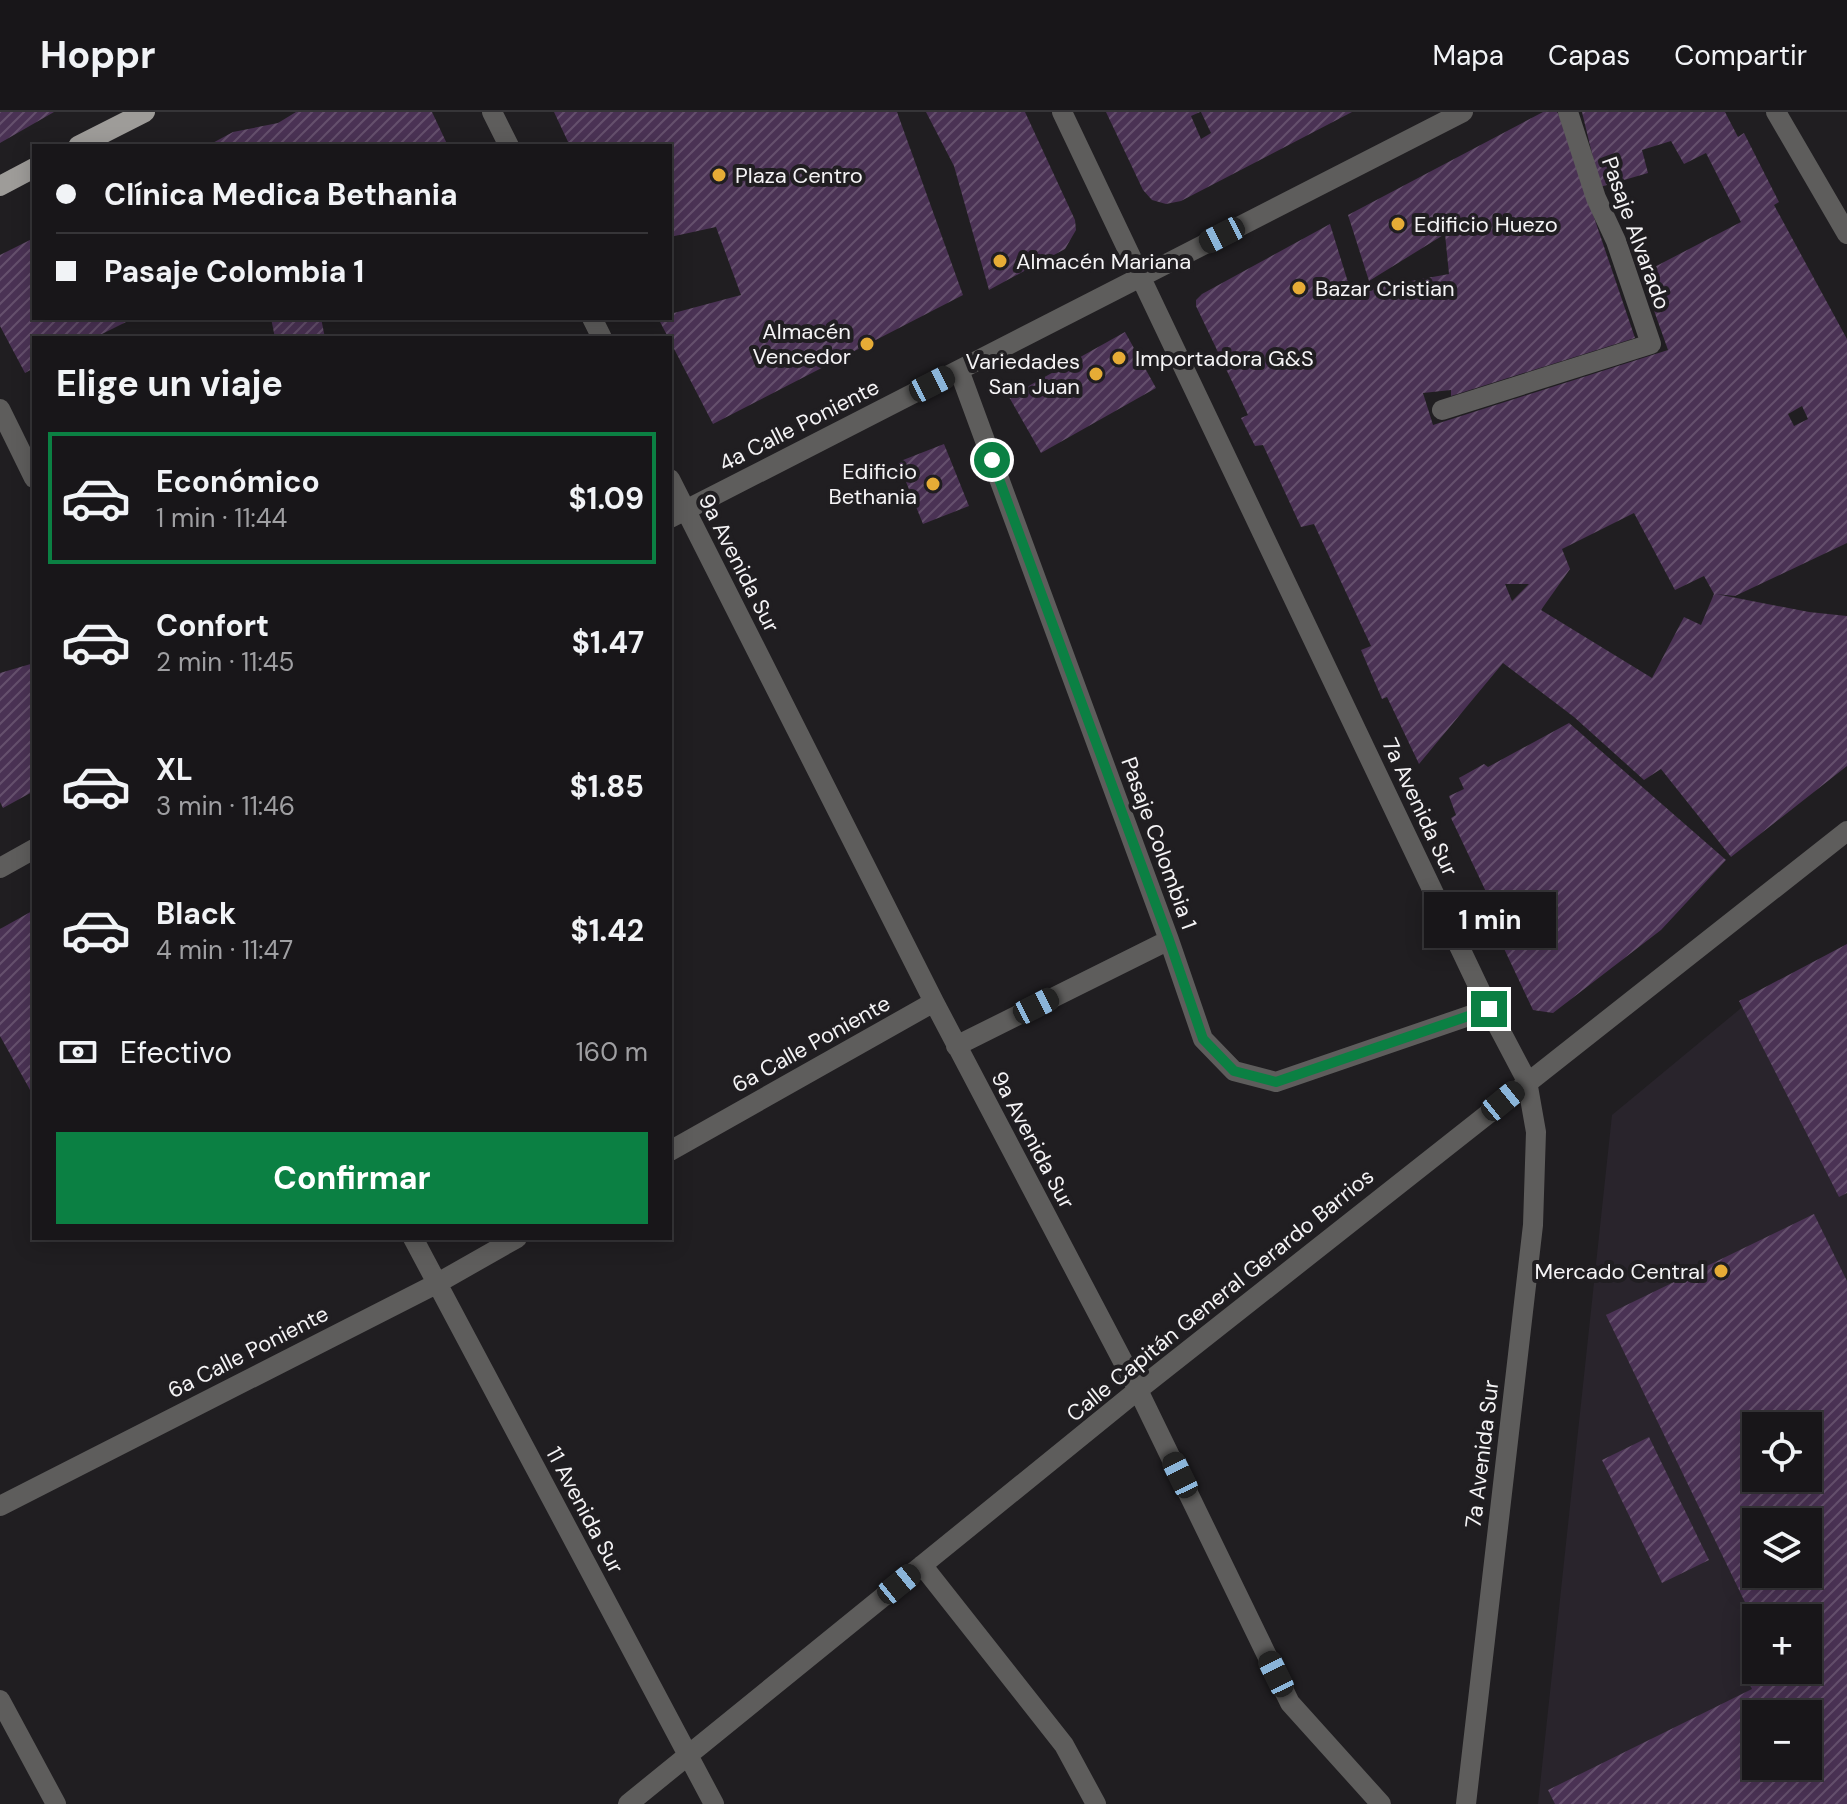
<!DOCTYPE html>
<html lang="es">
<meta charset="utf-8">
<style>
body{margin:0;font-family:"DM Sans",sans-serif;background:#252326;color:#f1f3f6;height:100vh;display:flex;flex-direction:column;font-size:30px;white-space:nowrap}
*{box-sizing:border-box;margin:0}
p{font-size:26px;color:#9f9fa2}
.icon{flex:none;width:44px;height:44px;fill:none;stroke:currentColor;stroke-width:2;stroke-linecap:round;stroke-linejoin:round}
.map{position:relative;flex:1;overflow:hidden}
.sheet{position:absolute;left:32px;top:224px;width:640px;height:904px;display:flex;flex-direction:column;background:#181619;border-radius:0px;box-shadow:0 4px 20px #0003,0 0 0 2px #363538}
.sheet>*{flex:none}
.banner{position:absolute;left:32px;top:32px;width:640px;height:176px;border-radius:0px;box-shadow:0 4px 20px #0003,0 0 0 2px #363538;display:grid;align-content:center;height:176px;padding:0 24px;background:#181619}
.buttons{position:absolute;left:1742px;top:1300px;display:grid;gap:16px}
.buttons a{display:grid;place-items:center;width:80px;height:80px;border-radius:0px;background:#181619;box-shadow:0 4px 20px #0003,0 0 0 2px #363538;font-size:40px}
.end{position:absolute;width:36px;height:36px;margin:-18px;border:10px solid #0b8043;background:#fff;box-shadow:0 0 0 4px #fff}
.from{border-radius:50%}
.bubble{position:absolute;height:56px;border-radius:0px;background:#181619;box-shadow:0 4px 20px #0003,0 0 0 2px #363538;font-size:26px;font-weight:700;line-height:56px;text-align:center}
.car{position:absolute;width:24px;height:48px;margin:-24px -12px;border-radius:10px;box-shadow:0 0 6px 2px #0007;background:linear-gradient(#222 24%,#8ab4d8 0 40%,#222 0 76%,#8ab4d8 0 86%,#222 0)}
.banner b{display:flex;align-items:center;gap:28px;height:76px;font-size:30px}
.banner b+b{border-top:2px solid #363538}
.banner i{width:20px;height:20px;background:#f1f3f6}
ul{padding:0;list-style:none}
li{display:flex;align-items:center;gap:24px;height:132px;margin:0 16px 12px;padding:0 8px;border:4px solid transparent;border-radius:0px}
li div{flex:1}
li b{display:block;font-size:30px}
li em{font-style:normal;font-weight:700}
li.selected{border-color:#0b8043}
li>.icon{width:72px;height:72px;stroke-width:1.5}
h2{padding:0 24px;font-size:36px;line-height:96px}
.pay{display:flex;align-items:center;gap:20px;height:88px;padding:0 24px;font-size:30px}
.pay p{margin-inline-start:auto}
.primary-button{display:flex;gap:16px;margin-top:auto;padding:16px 24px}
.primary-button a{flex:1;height:92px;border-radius:0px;background:#0b8043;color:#fff;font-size:32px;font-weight:700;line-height:92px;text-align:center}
header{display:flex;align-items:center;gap:48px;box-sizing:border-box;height:112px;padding:0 40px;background:#181619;border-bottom:2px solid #363538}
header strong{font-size:38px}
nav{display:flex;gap:44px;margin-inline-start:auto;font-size:28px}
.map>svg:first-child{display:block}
.built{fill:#29242c;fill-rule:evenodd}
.building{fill:url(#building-hatch);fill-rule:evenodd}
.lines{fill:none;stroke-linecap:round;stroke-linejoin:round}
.minor{stroke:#5e5d5c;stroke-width:20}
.major{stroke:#9e9c99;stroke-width:20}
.route{stroke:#0b8043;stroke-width:10}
.poi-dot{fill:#e6ac36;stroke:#201e21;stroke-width:3}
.labels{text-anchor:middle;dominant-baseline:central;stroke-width:8;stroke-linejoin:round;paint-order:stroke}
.poi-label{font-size:22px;fill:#f4f3f5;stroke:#201e21;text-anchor:start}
.street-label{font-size:22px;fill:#f4f3f5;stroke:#201e21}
</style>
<header>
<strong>Hoppr</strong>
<nav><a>Mapa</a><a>Capas</a><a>Compartir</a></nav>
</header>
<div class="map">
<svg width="1847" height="1692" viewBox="0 0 1847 1692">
<defs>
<pattern id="building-hatch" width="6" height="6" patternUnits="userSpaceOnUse" patternTransform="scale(2)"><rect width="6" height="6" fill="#4a3254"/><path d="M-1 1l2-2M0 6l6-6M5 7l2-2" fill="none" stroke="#65506d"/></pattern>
</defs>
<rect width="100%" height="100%" fill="#201e21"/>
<path class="built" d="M1847,836V1692H1538L1612,1003L1752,887ZM1756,1314H1808V1366H1756ZM1756,1410H1808V1462H1756ZM1756,1506H1808V1558H1756ZM1756,1602H1808V1654H1756Z"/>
<path class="building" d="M0,0H54L0,31Z
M296,0H432L448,34H207L233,20L278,11Z
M554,0H897L963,183L713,312L658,206H670V202L741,183L716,115L670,125V34H570Z
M926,0H1025L1075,108L1076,118L1065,137L989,178L954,54Z
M1106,0H1200L1191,4L1201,27L1211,21L1201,0H1352L1181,89L1166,92L1152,88L1143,78Z
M1543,0H1557L1560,5L1635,226L1451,284V278L1423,281L1433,313L1668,238L1641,162L1741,110L1706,41L1684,52L1671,29L1642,38L1648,61L1600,75L1582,0H1725L1738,25L1744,21L1779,90L1774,93L1847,227V431L1735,484L1716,482L1809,500L1847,504V654L1731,745L1661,657L1644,668L1574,605L1503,551L1419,652L1387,585L1382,587L1361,538L1371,534L1314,412L1301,415L1263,333L1255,334L1241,306L1248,303L1196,194V188L1202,182L1330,112L1351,180L1449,162L1445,122L1369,169L1348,103ZM1802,294L1808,307L1794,314L1788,302ZM1634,401L1675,478L1704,464L1714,482L1701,513L1684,505L1652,566L1541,498L1570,457L1562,437ZM1505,472H1529L1512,489Z
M34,126V206H134L94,226H34V256L25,261L0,214V143Z
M271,206H321L325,226H275Z
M1125,220L1156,276L1041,341L1009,285Z
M944,332L969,394L923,412L898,350Z
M34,551V679L3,696L0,690V561Z
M1569,611L1726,748L1661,818L1553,901L1533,898L1491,809L1498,805L1451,706L1456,703L1449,684L1464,677L1459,666L1484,652L1488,655Z
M34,798V985L0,924V817Z
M1847,832V1081L1839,1085L1739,889Z
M1814,1102L1847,1169V1692H1555L1548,1678L1752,1577L1750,1573L1778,1558H1808V1506H1756V1513L1606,1203ZM1756,1314H1808V1366H1756ZM1756,1410H1808V1462H1756ZM1756,1602H1808V1654H1756Z
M1649,1325L1709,1448L1662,1471L1602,1348Z"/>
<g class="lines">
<path class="minor" d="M492,0L509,34
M1062,0L1489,897L1527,969L1536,1020L1533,1113L1466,1692
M1776,0L1847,122
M592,206L602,226
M959,258L1169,828L1203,927L1234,959L1276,970L1489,897
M0,297L34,366
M1442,298L1651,232L1616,129L1596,86L1568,0
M670,367L934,890L1138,1278L1290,1591L1381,1692
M670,406L1463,0
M0,756L34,737
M956,934L1169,828
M670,1039L934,890
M413,1126L714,1692
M0,1394L436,1172L517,1126
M922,1453L1064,1633L1096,1692
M0,1588L56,1692
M628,1692L1138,1278L1847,719"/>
<path class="major" d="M78,34L145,0
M0,74L34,56"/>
</g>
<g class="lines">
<path class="route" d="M992,348L1169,828L1203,927L1234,959L1276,970L1489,897"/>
</g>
<g class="poi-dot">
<circle cx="719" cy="63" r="8"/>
<circle cx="1398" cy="112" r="8"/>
<circle cx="1000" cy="149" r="8"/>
<circle cx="1299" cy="176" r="8"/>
<circle cx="867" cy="232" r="8"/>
<circle cx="1119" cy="246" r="8"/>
<circle cx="1096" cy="262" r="8"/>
<circle cx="933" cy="372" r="8"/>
<circle cx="1721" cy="1159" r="8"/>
</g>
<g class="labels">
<g class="poi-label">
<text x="735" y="63">Plaza Centro</text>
<text x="1414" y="112">Edificio Huezo</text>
<text x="1016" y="149">Almacén Mariana</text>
<text x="1315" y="176">Bazar Cristian</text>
<text x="851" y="219" text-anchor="end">Almacén<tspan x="851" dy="25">Vencedor</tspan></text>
<text x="1135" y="246">Importadora G&amp;S</text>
<text x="1080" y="249" text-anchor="end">Variedades<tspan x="1080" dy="25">San Juan</tspan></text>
<text x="917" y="359" text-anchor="end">Edificio<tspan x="917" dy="25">Bethania</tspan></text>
<text x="1705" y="1159" text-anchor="end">Mercado Central</text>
</g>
<g class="street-label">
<text transform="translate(1636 121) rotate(70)">Pasaje Alvarado</text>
<text transform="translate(799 313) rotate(-27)">4a Calle Poniente</text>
<text transform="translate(739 451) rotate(63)">9a Avenida Sur</text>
<text transform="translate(1420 695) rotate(65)">7a Avenida Sur</text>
<text transform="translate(1159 731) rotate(70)">Pasaje Colombia 1</text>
<text transform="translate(811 932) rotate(-29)">6a Calle Poniente</text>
<text transform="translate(1033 1028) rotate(62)">9a Avenida Sur</text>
<text transform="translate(1220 1183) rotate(-39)">Calle Capitán General Gerardo Barrios</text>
<text transform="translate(248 1240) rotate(-27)">6a Calle Poniente</text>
<text transform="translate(1482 1342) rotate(-83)">7a Avenida Sur</text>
<text transform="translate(585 1398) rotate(62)">11 Avenida Sur</text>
</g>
</g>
</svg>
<div class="buttons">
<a><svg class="icon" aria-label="locate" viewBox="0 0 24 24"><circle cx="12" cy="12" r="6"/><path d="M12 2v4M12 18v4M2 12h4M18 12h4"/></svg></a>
<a><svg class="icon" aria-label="layers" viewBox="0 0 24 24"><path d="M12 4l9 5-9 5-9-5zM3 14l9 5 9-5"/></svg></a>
<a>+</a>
<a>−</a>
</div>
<i class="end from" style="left:992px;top:348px"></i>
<i class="end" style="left:1489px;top:897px"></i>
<div class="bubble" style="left:1424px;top:780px;width:132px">1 min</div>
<i class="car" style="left:1222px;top:123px;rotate:243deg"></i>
<i class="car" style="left:932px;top:272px;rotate:63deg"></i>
<i class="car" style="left:1036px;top:894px;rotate:63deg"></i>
<i class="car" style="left:1503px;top:989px;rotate:51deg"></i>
<i class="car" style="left:1180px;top:1363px;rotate:334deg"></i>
<i class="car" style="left:899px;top:1472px;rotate:51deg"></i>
<i class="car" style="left:1276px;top:1562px;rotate:334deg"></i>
<div class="banner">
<b><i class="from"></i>Clínica Medica Bethania</b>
<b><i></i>Pasaje Colombia 1</b>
</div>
<section class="sheet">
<h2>Elige un viaje</h2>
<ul>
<li class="selected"><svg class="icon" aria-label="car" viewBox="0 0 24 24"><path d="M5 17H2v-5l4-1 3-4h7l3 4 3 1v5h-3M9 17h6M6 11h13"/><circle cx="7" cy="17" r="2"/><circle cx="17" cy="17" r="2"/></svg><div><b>Económico</b><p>1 min · 11:44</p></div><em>$1.09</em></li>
<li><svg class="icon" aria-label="car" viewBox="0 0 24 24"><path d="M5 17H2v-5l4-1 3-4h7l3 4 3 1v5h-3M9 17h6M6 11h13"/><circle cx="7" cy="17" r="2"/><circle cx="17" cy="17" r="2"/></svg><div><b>Confort</b><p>2 min · 11:45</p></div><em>$1.47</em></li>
<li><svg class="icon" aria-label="car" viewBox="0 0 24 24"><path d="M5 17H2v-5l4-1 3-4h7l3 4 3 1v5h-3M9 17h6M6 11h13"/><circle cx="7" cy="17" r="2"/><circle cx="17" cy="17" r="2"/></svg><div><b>XL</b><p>3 min · 11:46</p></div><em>$1.85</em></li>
<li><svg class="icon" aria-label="car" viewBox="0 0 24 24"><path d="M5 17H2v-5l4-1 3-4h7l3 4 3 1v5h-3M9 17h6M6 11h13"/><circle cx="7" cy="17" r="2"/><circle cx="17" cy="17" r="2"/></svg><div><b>Black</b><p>4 min · 11:47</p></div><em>$1.42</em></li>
</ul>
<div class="pay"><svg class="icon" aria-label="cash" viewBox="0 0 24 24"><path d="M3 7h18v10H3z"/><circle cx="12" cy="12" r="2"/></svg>Efectivo<p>160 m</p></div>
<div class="primary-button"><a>Confirmar</a></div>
</section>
</div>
